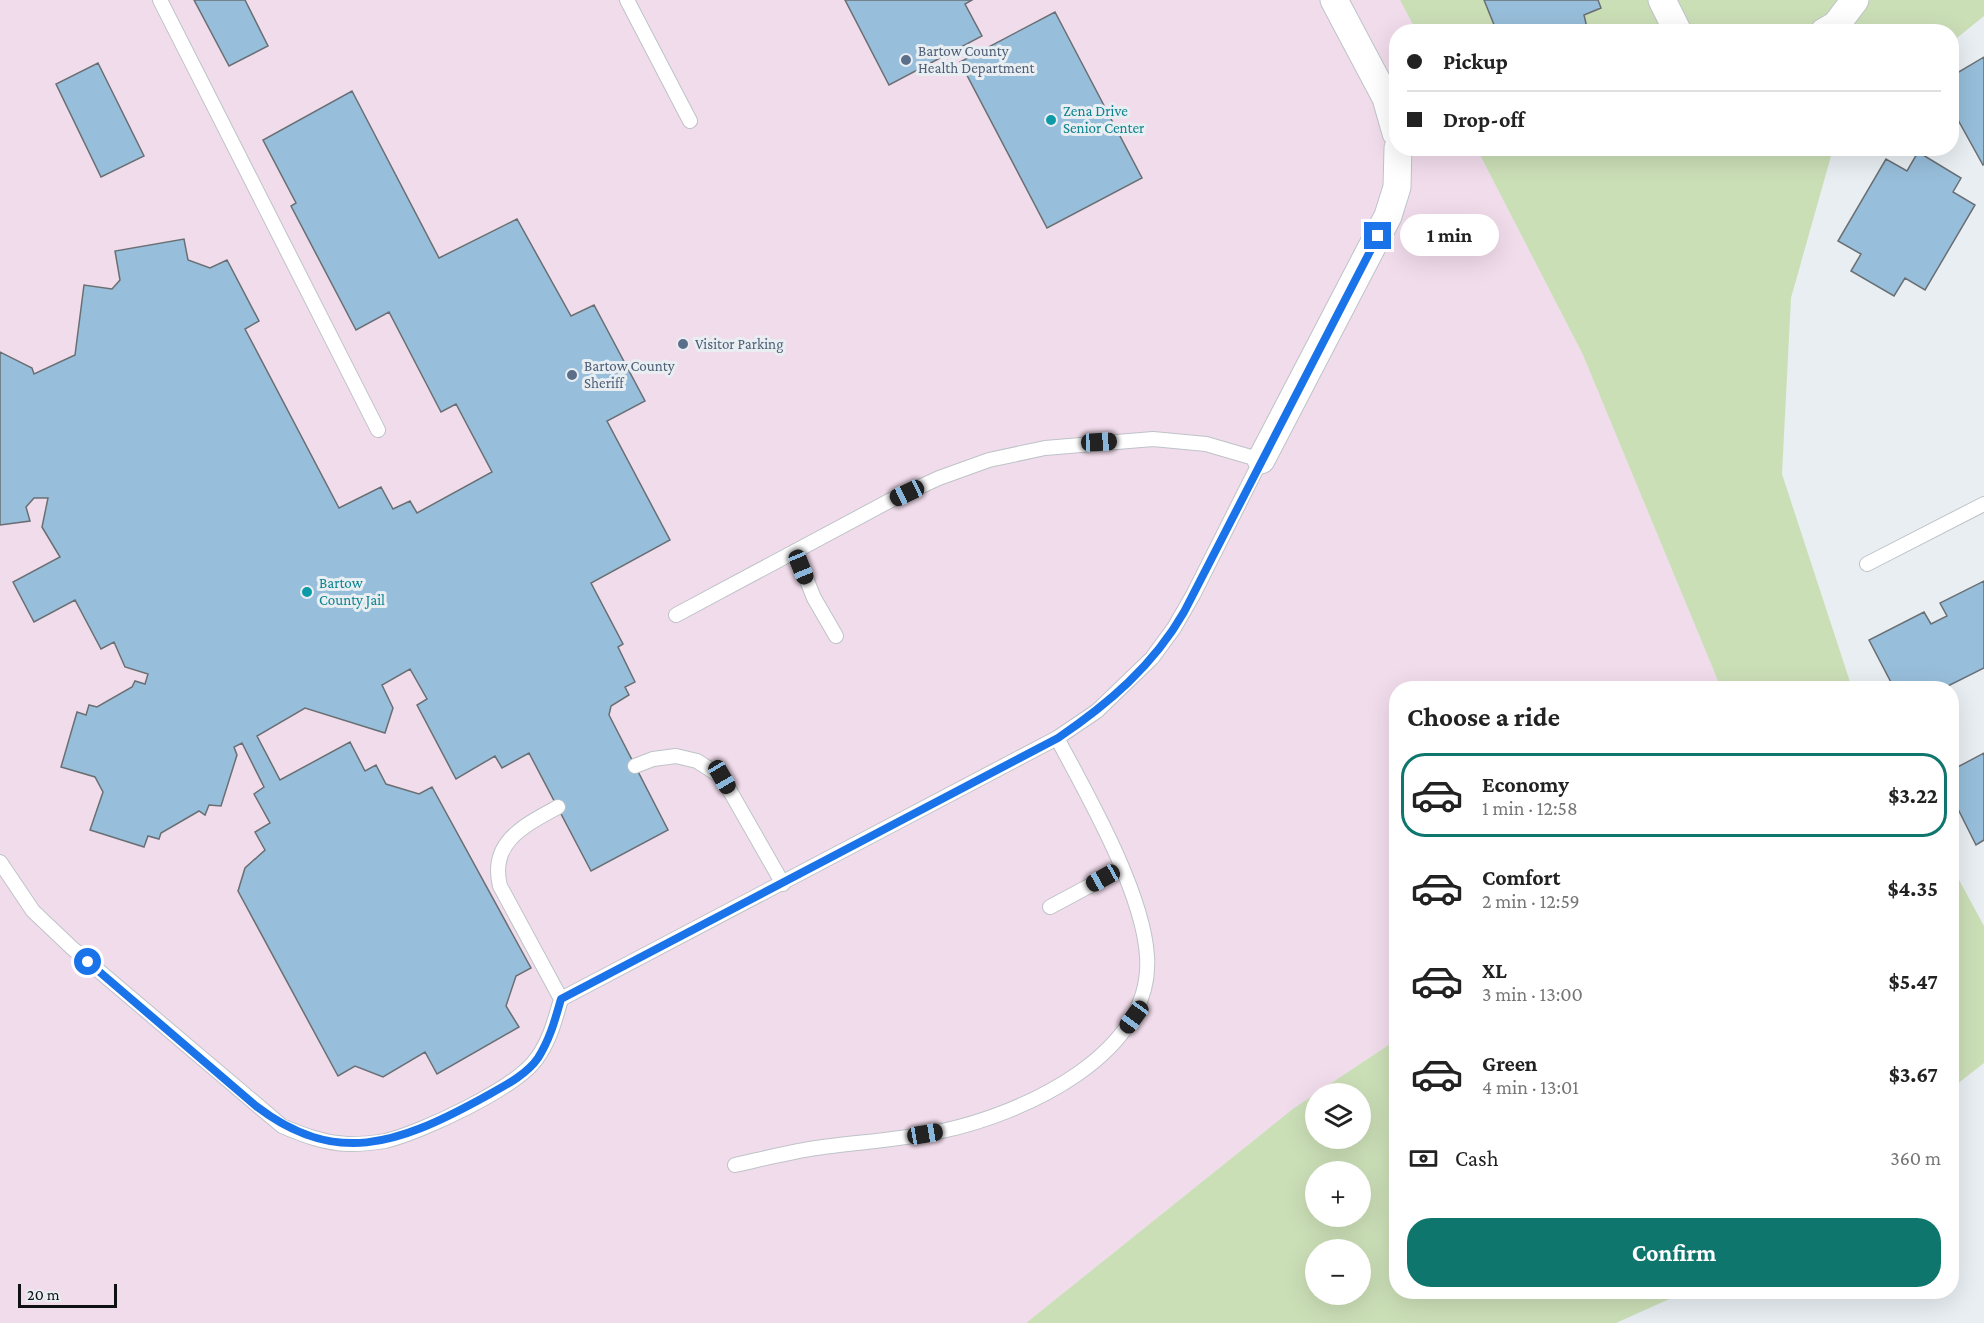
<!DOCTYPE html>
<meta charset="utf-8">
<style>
body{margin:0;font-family:"Crimson Pro",serif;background:#f6f6f6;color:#222;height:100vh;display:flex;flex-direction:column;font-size:22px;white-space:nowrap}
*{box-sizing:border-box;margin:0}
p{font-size:20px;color:#767676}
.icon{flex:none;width:33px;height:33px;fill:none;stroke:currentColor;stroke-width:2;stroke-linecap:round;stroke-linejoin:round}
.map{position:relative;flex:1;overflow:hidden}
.details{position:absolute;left:1389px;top:681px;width:570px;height:618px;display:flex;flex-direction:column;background:#fff;border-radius:24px;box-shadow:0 6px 24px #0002}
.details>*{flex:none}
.guide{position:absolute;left:1389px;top:24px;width:570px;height:132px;border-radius:24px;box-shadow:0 6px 24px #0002;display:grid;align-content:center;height:132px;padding:0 18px;background:#fff}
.fabs{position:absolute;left:1305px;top:1083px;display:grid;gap:12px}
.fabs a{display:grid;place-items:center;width:66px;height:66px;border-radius:50%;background:#fff;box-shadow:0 6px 24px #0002;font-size:30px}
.scale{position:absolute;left:18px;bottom:15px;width:99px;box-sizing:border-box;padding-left:6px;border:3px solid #0f1113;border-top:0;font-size:16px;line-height:21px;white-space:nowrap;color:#0f1113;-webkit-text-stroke:4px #e8eef2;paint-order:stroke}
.end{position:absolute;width:27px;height:27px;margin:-14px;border:8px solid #1a73e8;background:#fff;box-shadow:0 0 0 3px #fff}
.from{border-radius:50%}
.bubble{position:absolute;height:42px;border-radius:21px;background:#fff;box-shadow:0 6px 24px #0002;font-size:20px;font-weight:700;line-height:42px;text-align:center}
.car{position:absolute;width:18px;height:36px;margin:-18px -9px;border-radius:8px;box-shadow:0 0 4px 2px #0007;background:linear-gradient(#222 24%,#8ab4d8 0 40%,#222 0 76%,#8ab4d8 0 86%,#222 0)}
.guide b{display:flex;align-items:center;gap:21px;height:57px;font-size:22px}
.guide b+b{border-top:2px solid #e0e0e0}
.guide i{width:15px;height:15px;background:#222}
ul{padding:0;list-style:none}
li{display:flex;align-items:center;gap:18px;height:84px;margin:0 12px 9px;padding:0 6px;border:3px solid transparent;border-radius:24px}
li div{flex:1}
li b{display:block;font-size:22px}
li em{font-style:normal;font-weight:700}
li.active{border-color:#0f766e}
li>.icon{width:54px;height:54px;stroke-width:1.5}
h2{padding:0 18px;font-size:27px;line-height:72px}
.pay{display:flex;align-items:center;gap:15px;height:66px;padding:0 18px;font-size:22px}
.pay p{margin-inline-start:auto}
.primary-button{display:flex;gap:12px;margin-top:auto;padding:12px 18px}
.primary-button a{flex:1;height:69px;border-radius:24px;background:#0f766e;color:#fff;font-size:24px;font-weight:700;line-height:69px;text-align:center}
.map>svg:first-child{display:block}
.industrial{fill:#f1dceb}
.green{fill:#cbdfb7;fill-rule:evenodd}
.building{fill:#97bedb;stroke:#6a6f73;stroke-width:1.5}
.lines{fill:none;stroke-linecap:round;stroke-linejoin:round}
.lane-casing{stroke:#bec3c8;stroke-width:16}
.street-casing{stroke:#bec3c8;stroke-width:29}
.lane{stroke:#fff;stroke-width:14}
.street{stroke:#fff;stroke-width:27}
.route{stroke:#1a73e8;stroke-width:8}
.service-dot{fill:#5c6f8a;stroke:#e8eef2;stroke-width:2}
.culture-dot{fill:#0f9aa8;stroke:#e8eef2;stroke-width:2}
.labels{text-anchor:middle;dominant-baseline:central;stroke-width:6;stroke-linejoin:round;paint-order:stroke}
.service-label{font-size:15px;fill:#4e5e75;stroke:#e8eef2;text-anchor:start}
.culture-label{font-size:15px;fill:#0d838f;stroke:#e8eef2;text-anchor:start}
</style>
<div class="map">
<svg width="1984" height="1323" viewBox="0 0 1984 1323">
<rect width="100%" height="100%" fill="#e8eef2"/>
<path class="industrial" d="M0,0H1400L1417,31L1396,32V148L1477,149L1583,355L1721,688H1396V1040L1294,1108L1026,1323H0Z"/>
<path class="green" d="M1400,0H1984V16L1952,42V32H1417Z
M1477,149H1833L1791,298L1782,474L1852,688H1721L1583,355Z
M1952,867L1984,926V1063L1952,1088Z
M1396,1040V1292H1685L1616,1323H1026L1294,1108ZM1316,1094H1360V1138H1316ZM1316,1172H1360V1216H1316ZM1316,1250H1360V1294H1316Z"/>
<path class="building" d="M194,0H245L268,46L229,66Z
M845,0H972L965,4L982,36L889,85Z
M1484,0H1598L1601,8L1584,15L1588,32H1497Z
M1055,12L1142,178L1047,228L960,62Z
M1984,57V164L1983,165L1952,109V76Z
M98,63L144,156L101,177L56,84Z
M352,91L439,258L517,219L571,316L594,305L645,401L607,421L670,540L591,583L623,644L618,647L635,682L625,687L629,695L611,706L609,715L668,830L591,871L529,753L502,768L495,756L456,779L417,705L427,699L410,669L382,685L393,708L385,733L305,708L257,736L280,780L350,742L365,771L376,765L386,784L419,794L432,787L531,968L516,976L506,1006L519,1027L437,1074L425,1052L383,1077L355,1066L338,1076L238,891L245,868L265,850L255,832L270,823L254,794L264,787L242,743L234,747L237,755L221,806L209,805L205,815L199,811L161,833L159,839L148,836L144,847L90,830L103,792L95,777L61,767L77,712L86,715L89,705L97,707L132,687L135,681L145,684L148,674L125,667L114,642L101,649L75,600L34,622L13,582L60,557L42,527L48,498H34L26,507L30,521L0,525V352L32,368L34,374L75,355L84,285L112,289L120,280L115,251L184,239L188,260L210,268L227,260L259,321L245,329L339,508L381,487L393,509L410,501L417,513L492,472L456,404L441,412L389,312L356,330L291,206L296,203L263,140Z
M1918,152L1961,178L1953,192L1975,205L1925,290L1905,278L1894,296L1851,271L1861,254L1838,241L1886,159L1907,171Z
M1984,581V668L1944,688H1894L1869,640L1924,612L1931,624L1947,616L1940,603Z
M1984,753V840L1976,845L1952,797V770Z"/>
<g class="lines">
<defs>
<path id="lane" d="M160,0L378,430
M627,0L690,121
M795,551L814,598L836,636
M1867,564L1984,504
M635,766L653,759L676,756L697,761L722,777L783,884
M0,862L33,911L72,948L282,1126C303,1135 324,1143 348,1144C359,1144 374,1143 385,1141C420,1133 517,1088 537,1058C550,1040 555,1020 561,999L500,886C489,842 525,825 558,807
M1050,907L1121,869
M561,999L1057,738L1097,711L1152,658L1174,628L1193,595L1261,460L1206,444L1153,439L1045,448L989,460L939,478L891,500L676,615
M735,1165C762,1159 789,1152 816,1148C858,1142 900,1140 942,1131C1022,1114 1154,1055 1147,956C1143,892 1088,796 1057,738"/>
<path id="street" d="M1334,0L1386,98L1396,133
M1662,0L1678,32
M1824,32L1836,25L1855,0
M1261,460L1388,216L1397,187L1398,148"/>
</defs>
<use href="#lane" class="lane-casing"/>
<use href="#street" class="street-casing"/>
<use href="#lane" class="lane"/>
<use href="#street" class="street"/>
</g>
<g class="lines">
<path class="route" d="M88,962L256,1106C335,1167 398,1144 479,1100C498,1089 525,1077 538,1058C550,1039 555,1020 561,999L1058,738C1108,704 1153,666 1184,612L1378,236"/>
</g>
<g class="service-dot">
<circle cx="906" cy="60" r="6"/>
<circle cx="683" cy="344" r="6"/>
<circle cx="572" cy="375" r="6"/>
</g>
<g class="culture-dot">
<circle cx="1051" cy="120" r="6"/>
<circle cx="307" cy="592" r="6"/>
</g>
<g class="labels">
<g class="service-label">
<text x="918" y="51">Bartow County<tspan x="918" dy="17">Health Department</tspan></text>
<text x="695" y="344">Visitor Parking</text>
<text x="584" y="366">Bartow County<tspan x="584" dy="17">Sheriff</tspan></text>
</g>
<g class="culture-label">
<text x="1063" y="111">Zena Drive<tspan x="1063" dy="17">Senior Center</tspan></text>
<text x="319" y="583">Bartow<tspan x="319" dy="17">County Jail</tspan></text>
</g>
</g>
</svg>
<div class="fabs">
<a><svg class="icon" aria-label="layers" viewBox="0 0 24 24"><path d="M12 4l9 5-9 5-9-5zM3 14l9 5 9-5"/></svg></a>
<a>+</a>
<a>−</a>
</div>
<div class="scale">20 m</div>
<i class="end from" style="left:88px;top:962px"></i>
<i class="end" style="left:1378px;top:236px"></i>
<div class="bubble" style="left:1400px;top:214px;width:99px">1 min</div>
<i class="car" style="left:1099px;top:442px;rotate:87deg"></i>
<i class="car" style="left:907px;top:493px;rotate:245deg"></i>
<i class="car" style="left:801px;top:567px;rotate:158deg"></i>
<i class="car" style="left:722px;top:777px;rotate:150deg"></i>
<i class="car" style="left:1103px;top:878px;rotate:241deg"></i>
<i class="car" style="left:1134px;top:1017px;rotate:216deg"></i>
<i class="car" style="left:925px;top:1134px;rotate:80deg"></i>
<div class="guide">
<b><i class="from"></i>Pickup</b>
<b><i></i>Drop-off</b>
</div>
<section class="details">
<h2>Choose a ride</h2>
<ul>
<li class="active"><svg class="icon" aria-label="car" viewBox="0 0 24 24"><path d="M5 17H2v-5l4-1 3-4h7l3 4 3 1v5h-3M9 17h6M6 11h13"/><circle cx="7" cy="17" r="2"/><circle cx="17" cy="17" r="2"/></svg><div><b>Economy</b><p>1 min · 12:58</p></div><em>$3.22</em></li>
<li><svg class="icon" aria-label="car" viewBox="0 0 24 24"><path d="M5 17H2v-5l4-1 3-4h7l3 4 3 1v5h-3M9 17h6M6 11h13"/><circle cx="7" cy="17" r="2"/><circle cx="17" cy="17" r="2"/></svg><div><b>Comfort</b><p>2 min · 12:59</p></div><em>$4.35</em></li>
<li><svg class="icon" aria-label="car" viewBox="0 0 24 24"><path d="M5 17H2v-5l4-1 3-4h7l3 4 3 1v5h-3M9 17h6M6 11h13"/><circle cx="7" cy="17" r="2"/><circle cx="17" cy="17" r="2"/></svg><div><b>XL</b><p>3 min · 13:00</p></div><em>$5.47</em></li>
<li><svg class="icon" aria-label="car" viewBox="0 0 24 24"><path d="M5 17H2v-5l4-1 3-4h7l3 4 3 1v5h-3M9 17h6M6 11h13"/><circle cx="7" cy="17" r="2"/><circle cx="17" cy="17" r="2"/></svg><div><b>Green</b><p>4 min · 13:01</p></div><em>$3.67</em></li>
</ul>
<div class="pay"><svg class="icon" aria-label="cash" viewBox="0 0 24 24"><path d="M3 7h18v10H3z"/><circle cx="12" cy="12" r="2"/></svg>Cash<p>360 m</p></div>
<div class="primary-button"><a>Confirm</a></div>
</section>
</div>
